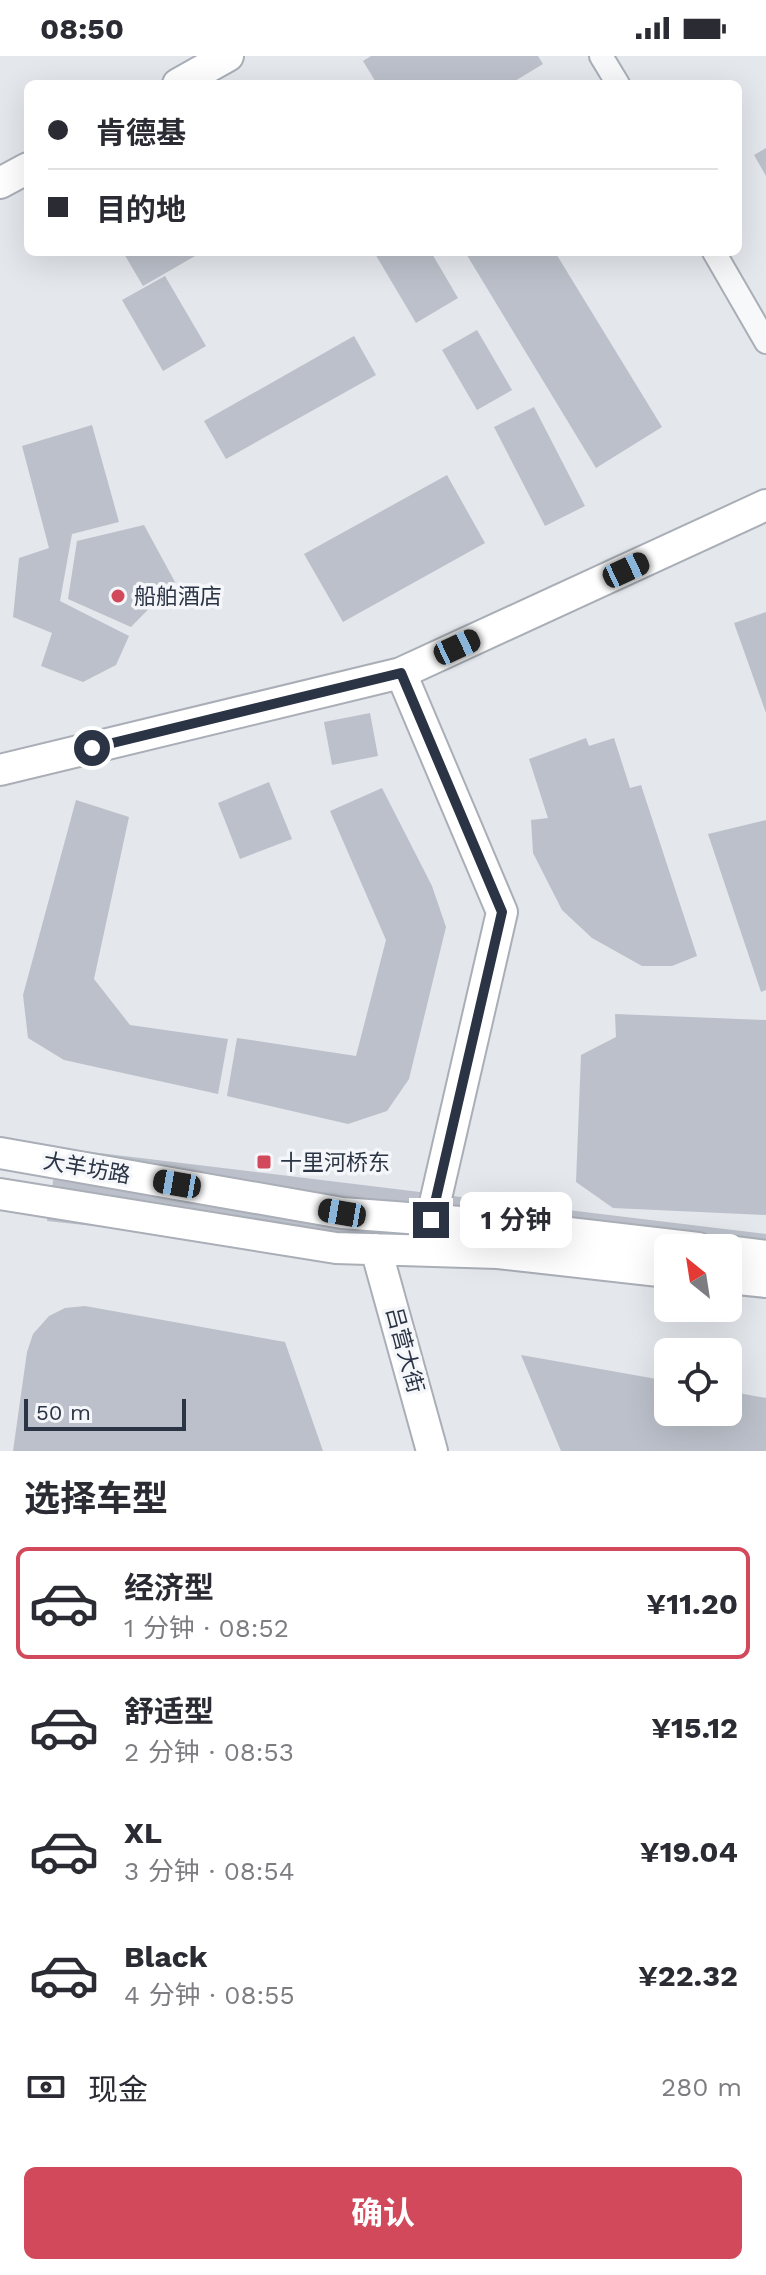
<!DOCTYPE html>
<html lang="zh">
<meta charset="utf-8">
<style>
body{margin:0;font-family:"Work Sans","Noto Sans SC",sans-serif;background:#f2f2f3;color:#2b2b33;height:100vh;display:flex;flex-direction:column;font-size:30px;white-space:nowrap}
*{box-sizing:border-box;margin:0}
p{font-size:26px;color:#7c7c81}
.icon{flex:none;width:44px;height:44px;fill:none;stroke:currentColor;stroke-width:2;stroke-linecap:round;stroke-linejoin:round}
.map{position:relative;height:1395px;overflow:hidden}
.drawer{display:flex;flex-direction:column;background:#fff;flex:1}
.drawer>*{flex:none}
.guide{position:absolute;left:24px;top:24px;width:718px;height:176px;border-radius:12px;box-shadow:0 8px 32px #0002;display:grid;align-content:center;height:176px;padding:0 24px;background:#fff}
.needle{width:52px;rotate:330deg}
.buttons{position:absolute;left:654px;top:1178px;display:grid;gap:16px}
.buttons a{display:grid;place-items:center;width:88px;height:88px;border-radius:12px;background:#fff;box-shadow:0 8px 32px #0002;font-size:40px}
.scale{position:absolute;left:24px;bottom:20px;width:162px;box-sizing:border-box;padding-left:8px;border:4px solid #2b3445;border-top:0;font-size:22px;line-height:28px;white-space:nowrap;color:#2b3445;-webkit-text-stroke:6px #f4f6f9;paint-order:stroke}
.end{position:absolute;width:36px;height:36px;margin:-18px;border:10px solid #2b3445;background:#fff;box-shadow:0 0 0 4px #fff}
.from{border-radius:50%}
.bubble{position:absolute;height:56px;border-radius:12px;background:#fff;box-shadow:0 8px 32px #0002;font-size:26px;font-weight:700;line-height:56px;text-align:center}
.car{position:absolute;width:24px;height:48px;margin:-24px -12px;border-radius:10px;box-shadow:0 0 6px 2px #0007;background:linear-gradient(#222 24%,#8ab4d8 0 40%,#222 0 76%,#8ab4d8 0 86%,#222 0)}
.guide b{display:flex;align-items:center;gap:28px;height:76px;font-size:30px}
.guide b+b{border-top:2px solid #e1e1e2}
.guide i{width:20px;height:20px;background:#2b2b33}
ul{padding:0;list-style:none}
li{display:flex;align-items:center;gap:24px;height:112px;margin:0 16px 12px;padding:0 8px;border:4px solid transparent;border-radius:12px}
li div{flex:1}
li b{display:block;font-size:30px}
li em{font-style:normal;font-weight:700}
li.on{border-color:#d1495b}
li>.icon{width:72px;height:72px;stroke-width:1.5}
h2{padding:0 24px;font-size:36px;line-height:96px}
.pay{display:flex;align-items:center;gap:20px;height:88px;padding:0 24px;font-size:30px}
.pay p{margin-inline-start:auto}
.primary-button{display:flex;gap:16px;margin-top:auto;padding:16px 24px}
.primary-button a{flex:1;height:92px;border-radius:12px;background:#d1495b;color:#fff;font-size:32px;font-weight:700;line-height:92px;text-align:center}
.status{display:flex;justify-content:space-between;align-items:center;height:56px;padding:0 40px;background:#fff;direction:ltr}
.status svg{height:22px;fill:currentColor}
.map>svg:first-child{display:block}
.building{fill:#bbc0ca}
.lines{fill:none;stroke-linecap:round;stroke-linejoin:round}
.street-casing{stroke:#a9aeb7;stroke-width:26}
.secondary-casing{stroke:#a9aeb7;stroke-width:34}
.street{stroke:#f7f8fa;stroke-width:22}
.secondary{stroke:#fff;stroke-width:30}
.route{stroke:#2b3445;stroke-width:10}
.poi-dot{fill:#d1495b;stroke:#f4f6f9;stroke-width:3}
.labels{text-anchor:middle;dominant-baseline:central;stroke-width:7;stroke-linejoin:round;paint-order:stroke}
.poi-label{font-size:22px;fill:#2b3445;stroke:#f4f6f9;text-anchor:start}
.street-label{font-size:22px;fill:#2b3445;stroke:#f4f6f9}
</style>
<div class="status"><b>08:50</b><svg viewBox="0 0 49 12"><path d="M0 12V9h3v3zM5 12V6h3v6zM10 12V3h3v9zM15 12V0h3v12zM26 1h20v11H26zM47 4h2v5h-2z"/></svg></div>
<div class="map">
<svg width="766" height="1395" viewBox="0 0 766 1395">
<rect width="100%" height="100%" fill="#e4e7ec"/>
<path class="building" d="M371,0H538L543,8L510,28H377L363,5Z
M766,92V120L754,99Z
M123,196H202L143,230Z
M374,196H431L458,242L416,267Z
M465,196H555L662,371L596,412Z
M165,220L206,290L163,315L122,244Z
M477,274L512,334L477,354L442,294Z
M354,280L376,319L226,403L204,365Z
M534,351L585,450L545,470L494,371Z
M92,369L119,466L72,478L60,545L129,580L116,609L83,626L41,610L52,577L13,561L19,502L49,492L22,390Z
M447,419L485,487L343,566L304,498Z
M144,469L175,526L131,571L68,543L77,485Z
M766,556V657L734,567Z
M370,657L378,700L332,709L324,666Z
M586,682L589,690L614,682L630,732L641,729L697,900L672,910H642L592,882L562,854L533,797L531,764L548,762L529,703Z
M269,726L292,783L240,803L218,747Z
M382,732L432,830L446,871L409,1023L387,1055L348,1068L227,1040L237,982L356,1000L386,884L330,755Z
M76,744L129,761L94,923L130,969L228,983L218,1038L64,1004L28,982L23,939Z
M766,764V934L761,936L708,778Z
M615,958L766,964V1159L613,1152L576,1126L581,999L616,981Z
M58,1092L766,1178V1242L728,1238V1192H668V1232L47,1165Z
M85,1250L285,1286L323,1395H13L27,1296L33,1278L49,1260L65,1252Z
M521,1299L668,1325V1356H728V1335L766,1342V1395H561Z"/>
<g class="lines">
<defs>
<path id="street" d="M601,0L618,28
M714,196L766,286"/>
<path id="secondary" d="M178,28L228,0
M0,127L28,112
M401,617L502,856L431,1164
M0,714L401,617L766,449
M0,1097L342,1157L500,1169L698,1192
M0,1138L336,1192L498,1197L668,1216
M376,1193L432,1395
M728,1195L766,1200
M728,1222L766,1226"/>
</defs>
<use href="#street" class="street-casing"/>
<use href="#secondary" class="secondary-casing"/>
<use href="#street" class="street"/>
<use href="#secondary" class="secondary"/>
</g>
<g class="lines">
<path class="route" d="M92,692L401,617L502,856L431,1164"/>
</g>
<g class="poi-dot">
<circle cx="118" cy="540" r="8"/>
<rect x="256" y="1098" width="16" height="16" rx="4"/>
</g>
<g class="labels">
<g class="poi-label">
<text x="134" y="540">船舶酒店</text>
<text x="280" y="1106">十里河桥东</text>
</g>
<g class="street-label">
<text transform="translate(87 1112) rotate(10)">大羊坊路</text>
<text transform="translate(405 1294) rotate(75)">吕营大街</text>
</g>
</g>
</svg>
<div class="buttons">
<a><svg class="needle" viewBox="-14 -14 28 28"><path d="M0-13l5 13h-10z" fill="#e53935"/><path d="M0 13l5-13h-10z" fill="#7c7c81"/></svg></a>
<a><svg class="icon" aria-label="locate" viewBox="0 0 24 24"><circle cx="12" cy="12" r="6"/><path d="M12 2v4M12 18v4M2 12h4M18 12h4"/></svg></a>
</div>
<div class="scale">50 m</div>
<i class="end from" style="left:92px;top:692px"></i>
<i class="end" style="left:431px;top:1164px"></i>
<div class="bubble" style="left:460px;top:1136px;width:112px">1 分钟</div>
<i class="car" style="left:626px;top:514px;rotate:65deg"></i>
<i class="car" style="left:457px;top:591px;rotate:65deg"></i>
<i class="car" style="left:177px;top:1128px;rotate:280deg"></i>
<i class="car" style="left:342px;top:1157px;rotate:280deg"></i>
<div class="guide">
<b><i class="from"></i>肯德基</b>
<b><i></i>目的地</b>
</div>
</div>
<section class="drawer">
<h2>选择车型</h2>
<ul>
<li class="on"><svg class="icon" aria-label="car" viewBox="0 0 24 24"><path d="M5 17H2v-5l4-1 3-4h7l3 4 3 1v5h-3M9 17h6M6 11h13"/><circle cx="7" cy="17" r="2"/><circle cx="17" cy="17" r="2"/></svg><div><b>经济型</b><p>1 分钟 · 08:52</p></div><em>¥11.20</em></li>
<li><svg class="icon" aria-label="car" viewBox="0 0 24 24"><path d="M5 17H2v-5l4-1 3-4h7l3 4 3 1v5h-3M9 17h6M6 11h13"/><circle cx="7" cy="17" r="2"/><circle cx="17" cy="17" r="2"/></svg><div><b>舒适型</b><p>2 分钟 · 08:53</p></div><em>¥15.12</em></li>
<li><svg class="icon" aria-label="car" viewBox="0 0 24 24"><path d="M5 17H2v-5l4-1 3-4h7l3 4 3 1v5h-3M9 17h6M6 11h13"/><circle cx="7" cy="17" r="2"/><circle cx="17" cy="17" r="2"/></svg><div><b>XL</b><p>3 分钟 · 08:54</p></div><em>¥19.04</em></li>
<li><svg class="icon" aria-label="car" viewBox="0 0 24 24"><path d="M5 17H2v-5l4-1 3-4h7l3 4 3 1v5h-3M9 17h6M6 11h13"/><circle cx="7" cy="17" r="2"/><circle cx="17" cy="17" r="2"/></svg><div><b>Black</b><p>4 分钟 · 08:55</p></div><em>¥22.32</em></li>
</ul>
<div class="pay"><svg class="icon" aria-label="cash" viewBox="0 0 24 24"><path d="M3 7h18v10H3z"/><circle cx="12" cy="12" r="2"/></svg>现金<p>280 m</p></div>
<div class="primary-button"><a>确认</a></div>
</section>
